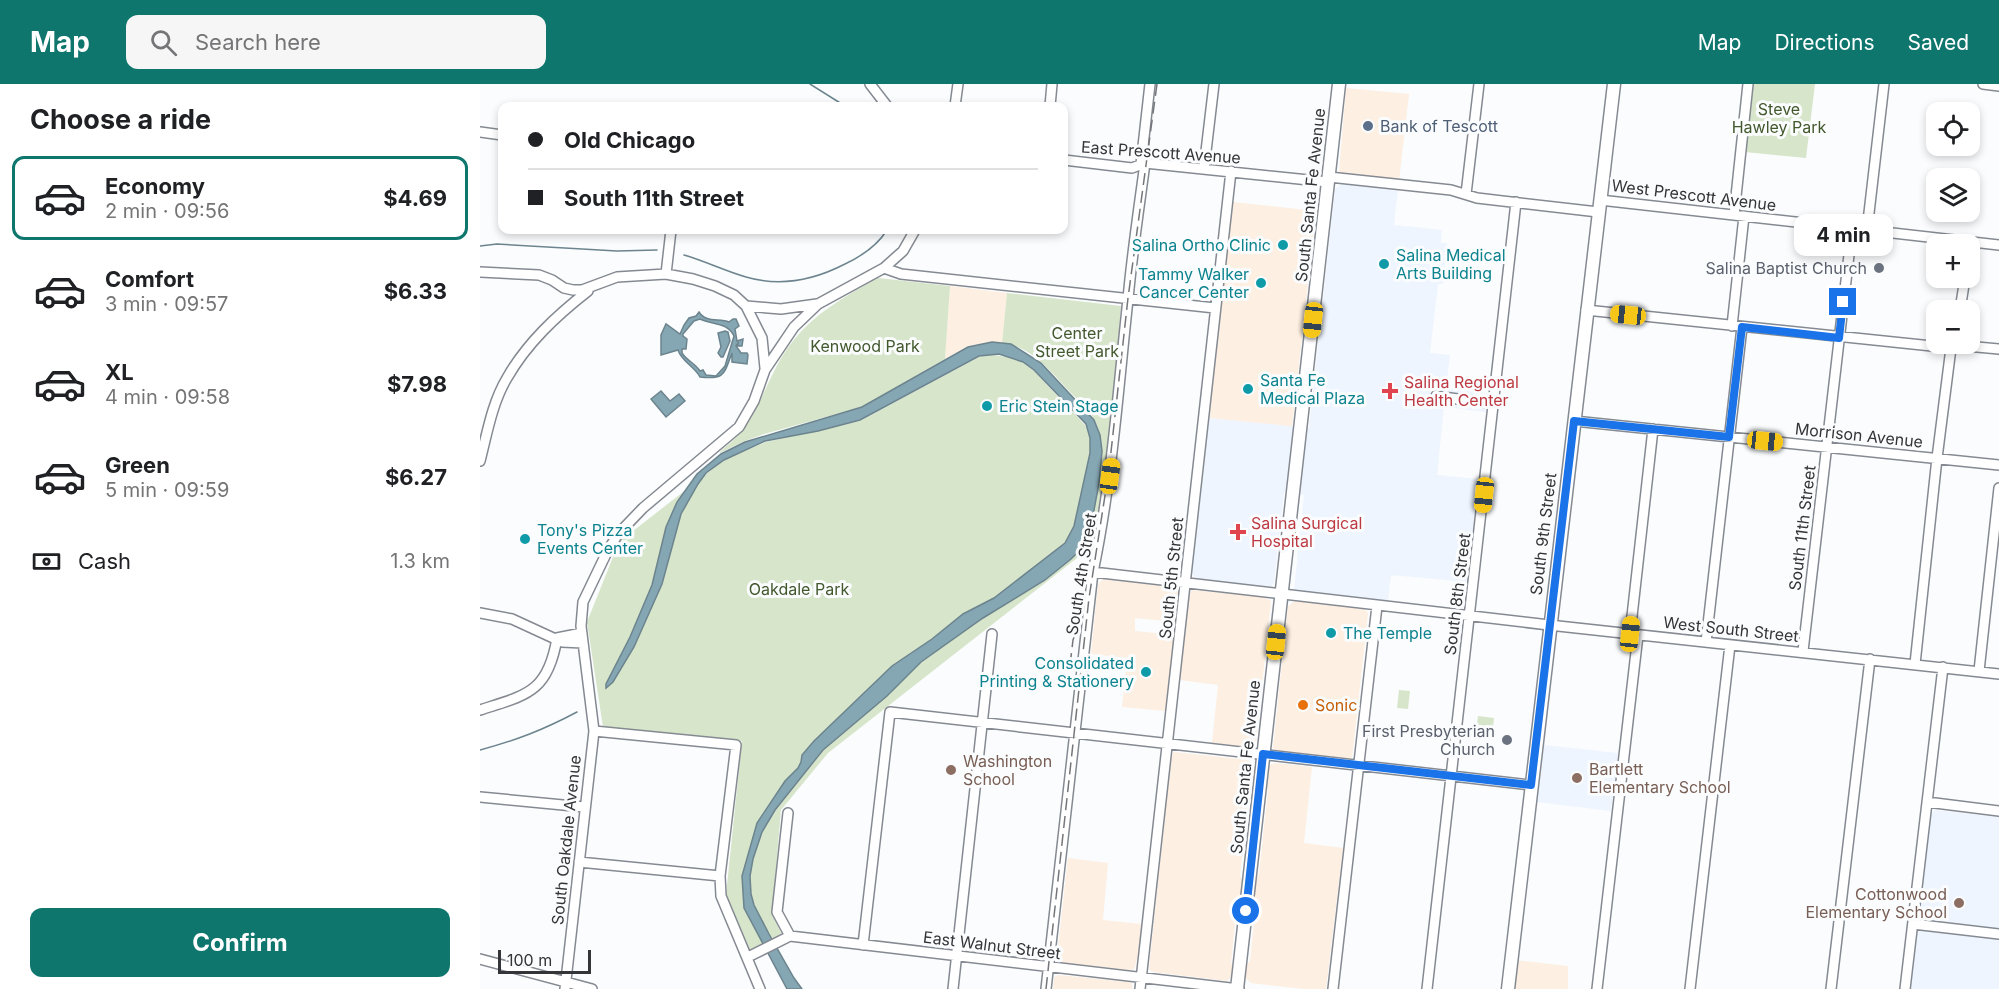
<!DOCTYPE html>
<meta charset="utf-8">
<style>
body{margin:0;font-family:Inter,sans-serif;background:#f6f6f6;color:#202124;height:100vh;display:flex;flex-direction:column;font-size:22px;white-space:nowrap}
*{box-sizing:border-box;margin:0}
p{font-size:20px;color:#757577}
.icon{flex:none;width:33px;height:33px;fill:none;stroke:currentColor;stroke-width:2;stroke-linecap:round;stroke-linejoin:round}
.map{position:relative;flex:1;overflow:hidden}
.side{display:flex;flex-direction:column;background:#fff;width:480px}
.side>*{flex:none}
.guide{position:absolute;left:18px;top:18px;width:570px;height:132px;border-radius:12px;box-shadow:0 3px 9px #0003;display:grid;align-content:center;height:132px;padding:0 30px;background:#fff}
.fabs{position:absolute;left:1446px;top:18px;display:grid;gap:12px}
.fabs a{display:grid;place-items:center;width:54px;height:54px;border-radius:12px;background:#fff;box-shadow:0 3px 9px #0003;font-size:30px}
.scale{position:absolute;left:18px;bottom:15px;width:93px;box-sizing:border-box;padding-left:6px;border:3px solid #333538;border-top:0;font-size:16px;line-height:21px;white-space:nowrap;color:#333538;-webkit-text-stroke:4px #fafcfd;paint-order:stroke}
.end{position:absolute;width:27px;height:27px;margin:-14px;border:8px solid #1a73e8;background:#fff;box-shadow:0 0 0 3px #fff}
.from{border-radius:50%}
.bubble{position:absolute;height:42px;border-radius:12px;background:#fff;box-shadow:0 3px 9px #0003;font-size:20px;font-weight:700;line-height:42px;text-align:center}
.car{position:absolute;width:18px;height:36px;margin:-18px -9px;border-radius:8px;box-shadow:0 0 4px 2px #0007;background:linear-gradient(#f5c518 24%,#345 0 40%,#f5c518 0 76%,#345 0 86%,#f5c518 0)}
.guide b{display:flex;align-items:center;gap:21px;height:57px;font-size:22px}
.guide b+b{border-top:2px solid #e0e0e0}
.guide i{width:15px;height:15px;background:#202124}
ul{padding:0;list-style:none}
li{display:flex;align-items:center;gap:18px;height:84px;margin:0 12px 9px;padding:0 18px;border:3px solid transparent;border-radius:12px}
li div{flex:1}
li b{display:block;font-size:22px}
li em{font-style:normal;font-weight:700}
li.current{border-color:#0f766e}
li>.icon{width:54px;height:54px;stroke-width:1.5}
h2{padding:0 30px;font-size:27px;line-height:72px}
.pay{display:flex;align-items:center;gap:15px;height:66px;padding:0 30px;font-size:22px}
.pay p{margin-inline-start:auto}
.cta{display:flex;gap:12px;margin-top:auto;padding:12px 30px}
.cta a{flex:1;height:69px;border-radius:12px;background:#0f766e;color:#fff;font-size:24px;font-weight:700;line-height:69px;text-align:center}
header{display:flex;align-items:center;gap:36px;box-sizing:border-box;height:84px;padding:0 30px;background:#0f766e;color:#fff}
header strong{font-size:28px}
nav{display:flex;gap:33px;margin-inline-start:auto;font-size:21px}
.search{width:420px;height:54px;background:#f6f6f6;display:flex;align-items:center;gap:15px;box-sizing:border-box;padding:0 21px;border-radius:12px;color:#757577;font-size:22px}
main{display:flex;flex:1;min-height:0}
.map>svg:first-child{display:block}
.commercial{fill:#fdefe1}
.built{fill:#eff5ff}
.green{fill:#d7e5ca}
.water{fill:#85a6b3;stroke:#6c848e;stroke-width:1.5;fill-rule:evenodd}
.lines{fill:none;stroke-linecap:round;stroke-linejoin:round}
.stream{stroke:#6c848e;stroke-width:1.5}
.minor-casing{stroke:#858a92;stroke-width:12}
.major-casing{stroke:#858a92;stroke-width:15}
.minor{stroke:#fff;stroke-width:9}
.major{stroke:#fff;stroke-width:12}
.rail{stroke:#747679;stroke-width:1.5;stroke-dasharray:12 6;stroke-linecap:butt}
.route{stroke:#1a73e8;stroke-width:8}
.service-dot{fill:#5c6f8a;stroke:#fafcfd;stroke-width:2}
.culture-dot{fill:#0f9aa8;stroke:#fafcfd;stroke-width:2}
.worship-dot{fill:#6b7280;stroke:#fafcfd;stroke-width:2}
.health-dot{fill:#e0444e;stroke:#fafcfd;stroke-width:2}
.food-dot{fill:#e8710a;stroke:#fafcfd;stroke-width:2}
.education-dot{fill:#8d6e63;stroke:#fafcfd;stroke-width:2}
.labels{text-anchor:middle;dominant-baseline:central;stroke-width:6;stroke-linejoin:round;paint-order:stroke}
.park-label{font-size:16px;fill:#43582d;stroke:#fafcfd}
.service-label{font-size:16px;fill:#4e5e75;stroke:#fafcfd;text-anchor:start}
.street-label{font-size:16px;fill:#333538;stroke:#fafcfd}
.culture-label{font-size:16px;fill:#0d838f;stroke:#fafcfd;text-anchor:start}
.worship-label{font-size:16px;fill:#5b616d;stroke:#fafcfd;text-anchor:end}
.health-label{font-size:16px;fill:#be3a42;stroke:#fafcfd;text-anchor:start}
.food-label{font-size:16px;fill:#c56008;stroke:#fafcfd;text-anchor:start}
.education-label{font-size:16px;fill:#785e54;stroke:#fafcfd;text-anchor:start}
</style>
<header>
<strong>Map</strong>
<div class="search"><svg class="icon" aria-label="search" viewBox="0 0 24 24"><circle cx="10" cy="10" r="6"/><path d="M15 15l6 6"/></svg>Search here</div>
<nav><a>Map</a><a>Directions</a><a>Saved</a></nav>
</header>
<main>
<section class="side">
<h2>Choose a ride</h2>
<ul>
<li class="current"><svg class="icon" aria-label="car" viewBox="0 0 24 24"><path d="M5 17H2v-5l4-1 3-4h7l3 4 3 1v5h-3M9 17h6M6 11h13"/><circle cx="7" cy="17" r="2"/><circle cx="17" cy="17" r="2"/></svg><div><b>Economy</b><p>2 min · 09:56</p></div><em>$4.69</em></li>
<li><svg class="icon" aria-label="car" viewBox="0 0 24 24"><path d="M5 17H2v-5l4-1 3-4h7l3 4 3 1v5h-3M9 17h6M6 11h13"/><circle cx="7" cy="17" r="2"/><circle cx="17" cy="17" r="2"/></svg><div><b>Comfort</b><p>3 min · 09:57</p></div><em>$6.33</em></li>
<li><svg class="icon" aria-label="car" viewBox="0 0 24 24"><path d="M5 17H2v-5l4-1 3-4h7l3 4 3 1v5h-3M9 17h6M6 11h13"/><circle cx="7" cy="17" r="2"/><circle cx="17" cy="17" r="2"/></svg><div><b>XL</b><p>4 min · 09:58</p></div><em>$7.98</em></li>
<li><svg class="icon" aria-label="car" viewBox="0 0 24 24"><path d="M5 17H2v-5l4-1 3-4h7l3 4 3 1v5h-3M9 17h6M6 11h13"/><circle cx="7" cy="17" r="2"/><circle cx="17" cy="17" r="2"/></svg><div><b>Green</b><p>5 min · 09:59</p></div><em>$6.27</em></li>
</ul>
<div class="pay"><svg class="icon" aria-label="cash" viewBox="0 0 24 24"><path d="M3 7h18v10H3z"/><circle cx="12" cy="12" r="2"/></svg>Cash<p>1.3 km</p></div>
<div class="cta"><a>Confirm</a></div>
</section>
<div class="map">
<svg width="1519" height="905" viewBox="0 0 1519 905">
<rect width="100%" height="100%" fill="#fafcfd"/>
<path class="commercial" d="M866,4L929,10L919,97L859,89Z
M753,118L836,127L812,343L729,334Z
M470,202L527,209L522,259L512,258L488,262L465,275Z
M623,495L692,503L698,507L696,538L655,534V547L695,551L685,627L642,623L647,574L611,570L618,500Z
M712,506L783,513L791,517L776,658L772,663L732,659L738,601L700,596L708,513Z
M815,517L884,525L888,529L872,674L865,675L797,667L793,664L808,522Z
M694,668L768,676L775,683L774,694L770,698L760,792L763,796L761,813L757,818L751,879L753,884L752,892L747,897L673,888L669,885L691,673Z
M796,679L832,683L824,759L863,764L846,905H824L771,899L764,892L765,882L770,877L776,820L774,816L776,795L779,790L788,707L786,702L788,685L790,681Z
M588,774L628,779L623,836L661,840L659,869L654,885L650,886L579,878L577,872Z
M1034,876L1088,882V905H1031Z
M578,891L649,898L652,900V905H573L574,893Z"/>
<path class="built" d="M861,100L918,105L914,141L962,146L961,159H967L963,200H958L950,269L970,271L966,304L1008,310L1006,328L964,323L957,391L999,395L988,498L911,491L908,517L814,506L824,411L804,408L794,498L791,503L719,496L713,491L712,488L729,334L829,344L855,105Z
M1064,661L1138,669L1131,727L1057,718Z
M1455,726L1519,733V905H1429L1449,731Z"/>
<path class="green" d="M1271,0H1335L1326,74L1265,68Z
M398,194L470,202L465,275L382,323L284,350L265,357L240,369V368C248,360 260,352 266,342C284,315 292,283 313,257C336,228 366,212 398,194Z
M527,209L641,222L628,373L619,430L597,474L348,669L301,726L292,830L302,851L270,866L246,811L262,657L123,643L107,538L139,458L244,376L286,358L380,337L499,273L509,270L532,274L543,279L553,286L605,341L610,354L622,367C621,356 620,345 614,335C608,325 598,316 589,307C570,287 551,262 522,259Z
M919,606L930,607L928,625L917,624Z
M998,632L1014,634L1013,643L997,641Z"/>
<path class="water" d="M219,228C226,239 239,234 249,238L253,235H256L259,242L255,245L257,257L263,255L262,262H258V259L256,262L261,269H267L268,271L267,280L252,278V269C244,290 245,296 220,293C214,282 202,278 198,266L181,271V251L186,240L200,250L204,241L209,234L216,232ZM220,235C233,241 247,238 254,252L245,282L236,292L226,291L223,286L220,287C215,279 207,277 202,269V265H206L207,255L203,252V250L214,237Z
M245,247L248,248L250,257L243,273H241L238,269L241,263L238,249Z
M512,258L531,260L561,279L614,336L620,351L622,367L619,399L612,437L598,468L591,475L565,496L503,534L441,578L407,612L343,666L295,726L282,748L273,775L270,792L271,810L274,821L289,850L314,894L322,905H307L264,824L262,792L277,739L305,697L318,684L321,678L322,671L334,657L412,582L452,555L483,530L514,514L585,459L594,442L610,369V354L606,340L554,286L543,278L519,270L499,272L380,336L338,347L285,357L244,376L226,389L218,400L201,430L182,500L154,563L133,598L126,604V600L150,553L172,501L186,443L197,418L217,390L241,370L265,358L382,323L488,263Z
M181,307L190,317L199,310L205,317L186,333L171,315Z"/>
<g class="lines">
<path class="stream" d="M330,0L365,22
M0,162L17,160L137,167L177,166
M204,171C225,177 245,187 266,193C300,203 334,196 365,180C382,172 397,162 407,146
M0,666C37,656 63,646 97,628"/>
<defs>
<path id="minor" d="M390,0L407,22
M1503,0L1519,2
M475,22L478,0
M570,22L572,0
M0,48L22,51
M584,76L652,84L665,79L848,98
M661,80L670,0
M724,84L734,0
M849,93L971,106L997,114L1118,128
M986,110L999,0
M1120,116L1519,161
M1254,131L1268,0
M1387,146L1404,0
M404,184L421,190L735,224
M0,188L59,191L72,196L84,204L93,206H102L137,193L186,190L213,195L235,202L254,211L266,222L301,225L337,220
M186,190L191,146
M266,222L282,254L285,284
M1106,226L1471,264L1486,262L1519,265
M1480,226L1485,194
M1252,242L1264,132
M956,312L1014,320
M1094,337L1519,381
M0,377C7,350 12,319 27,294C47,259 76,232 108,207
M613,488L1069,541L1519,590
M0,529L32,535L82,558L103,559
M1150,550L1173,345
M77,554L102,549
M1226,558L1262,243
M1323,567L1372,145
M1435,580L1457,374L1471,264L1474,260
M1499,587L1519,404
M0,626C46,611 68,609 77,554
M114,647L256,661L240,792L241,812L280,905
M0,713L104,723
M1447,718L1519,727
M308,729L297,828L310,852
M99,778L240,792
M1433,840L1519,850
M383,861L410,628L1051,701
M268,873L310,852L759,905
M0,875L112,905
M85,905L114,647L101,542L103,518L127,468L138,450L163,424L259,343L274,317L285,286L314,243L338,220L404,184L423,167L435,146
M473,905L512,550
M566,905L613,488C632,397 638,307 648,215C652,170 659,124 665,79
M660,905L751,87
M853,905L897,522
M947,905L1036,118
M1117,905L1158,551
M1210,905L1250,561
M1351,905L1390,575
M1425,905L1463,583"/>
<path id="major" d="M757,905L859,0
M1028,905L1134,0"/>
</defs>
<use href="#minor" class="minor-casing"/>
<use href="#major" class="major-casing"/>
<use href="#minor" class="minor"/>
<use href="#major" class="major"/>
<path class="rail" d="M590,581L593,556L603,528
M566,905L609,514L629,386L648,214L677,0"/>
</g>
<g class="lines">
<path class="route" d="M766,827L783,670L1051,701L1094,337L1249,353L1262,243L1359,254L1363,218"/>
</g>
<circle class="service-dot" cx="888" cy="42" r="6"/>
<g class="culture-dot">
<circle cx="803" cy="161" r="6"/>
<circle cx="904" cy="180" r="6"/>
<circle cx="781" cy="199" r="6"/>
<circle cx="768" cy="305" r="6"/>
<circle cx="507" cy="322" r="6"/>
<circle cx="45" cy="455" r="6"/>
<circle cx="851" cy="549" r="6"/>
<circle cx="666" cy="588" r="6"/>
</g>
<g class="worship-dot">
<circle cx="1399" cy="184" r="6"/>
<circle cx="1027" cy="656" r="6"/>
</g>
<g class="health-dot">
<path d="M907 298h6v6h6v6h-6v6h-6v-6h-6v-6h6z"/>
<path d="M755 439h6v6h6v6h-6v6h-6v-6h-6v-6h6z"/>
</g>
<circle class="food-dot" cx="823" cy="621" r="6"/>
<g class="education-dot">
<circle cx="471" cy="686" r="6"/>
<circle cx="1097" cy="694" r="6"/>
<circle cx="1479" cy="819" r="6"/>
</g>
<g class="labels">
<g class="park-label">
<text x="1299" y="25">Steve<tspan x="1299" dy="18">Hawley Park</tspan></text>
<text x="597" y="249">Center<tspan x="597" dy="18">Street Park</tspan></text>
<text x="385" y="262">Kenwood Park</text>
<text x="319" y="505">Oakdale Park</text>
</g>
<g class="service-label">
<text x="900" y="42">Bank of Tescott</text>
</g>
<g class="street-label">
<text transform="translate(681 68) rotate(4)">East Prescott Avenue</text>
<text transform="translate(830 111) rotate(-84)">South Santa Fe Avenue</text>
<text transform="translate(1214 111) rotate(7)">West Prescott Avenue</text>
<text transform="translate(1379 351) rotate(6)">Morrison Avenue</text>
<text transform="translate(1322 444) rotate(-83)">South 11th Street</text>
<text transform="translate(1063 450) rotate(-83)">South 9th Street</text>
<text transform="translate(601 490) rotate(-81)">South 4th Street</text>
<text transform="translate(691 494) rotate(-84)">South 5th Street</text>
<text transform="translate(977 510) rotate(-83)">South 8th Street</text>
<text transform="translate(1251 545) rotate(6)">West South Street</text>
<text transform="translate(765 683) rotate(-84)">South Santa Fe Avenue</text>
<text transform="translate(86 756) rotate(-84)">South Oakdale Avenue</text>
<text transform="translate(512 861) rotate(7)">East Walnut Street</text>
</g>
<g class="culture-label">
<text x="791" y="161" text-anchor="end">Salina Ortho Clinic</text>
<text x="916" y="171">Salina Medical<tspan x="916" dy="18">Arts Building</tspan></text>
<text x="769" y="190" text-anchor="end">Tammy Walker<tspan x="769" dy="18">Cancer Center</tspan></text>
<text x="780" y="296">Santa Fe<tspan x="780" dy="18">Medical Plaza</tspan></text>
<text x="519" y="322">Eric Stein Stage</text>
<text x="57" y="446">Tony's Pizza<tspan x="57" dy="18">Events Center</tspan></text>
<text x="863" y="549">The Temple</text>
<text x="654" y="579" text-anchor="end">Consolidated<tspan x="654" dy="18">Printing &amp; Stationery</tspan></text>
</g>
<g class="worship-label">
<text x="1387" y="184">Salina Baptist Church</text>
<text x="1015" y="647">First Presbyterian<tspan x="1015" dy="18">Church</tspan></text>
</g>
<g class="health-label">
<text x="924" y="298">Salina Regional<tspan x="924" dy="18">Health Center</tspan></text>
<text x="771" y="439">Salina Surgical<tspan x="771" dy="18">Hospital</tspan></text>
</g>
<g class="food-label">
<text x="835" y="621">Sonic</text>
</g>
<g class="education-label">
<text x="483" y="677">Washington<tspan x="483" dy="18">School</tspan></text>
<text x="1109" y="685">Bartlett<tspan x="1109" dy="18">Elementary School</tspan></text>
<text x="1467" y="810" text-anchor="end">Cottonwood<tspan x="1467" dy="18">Elementary School</tspan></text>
</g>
</g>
</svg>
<div class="fabs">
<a><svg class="icon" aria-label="locate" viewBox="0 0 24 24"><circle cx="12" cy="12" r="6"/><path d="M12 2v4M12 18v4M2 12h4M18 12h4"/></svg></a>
<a><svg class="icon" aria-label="layers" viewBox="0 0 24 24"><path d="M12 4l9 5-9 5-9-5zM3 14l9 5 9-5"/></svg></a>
<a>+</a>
<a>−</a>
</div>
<div class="scale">100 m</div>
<i class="end from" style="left:766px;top:827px"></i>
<i class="end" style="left:1363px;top:218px"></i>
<div class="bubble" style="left:1314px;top:130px;width:99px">4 min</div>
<i class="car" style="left:1148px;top:231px;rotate:276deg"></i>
<i class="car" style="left:833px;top:236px;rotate:186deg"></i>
<i class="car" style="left:1285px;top:357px;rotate:96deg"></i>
<i class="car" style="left:630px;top:392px;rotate:8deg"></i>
<i class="car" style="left:1004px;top:411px;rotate:186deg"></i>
<i class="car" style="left:1150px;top:550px;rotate:6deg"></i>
<i class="car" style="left:796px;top:558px;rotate:6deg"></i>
<div class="guide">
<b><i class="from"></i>Old Chicago</b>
<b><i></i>South 11th Street</b>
</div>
</div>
</main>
